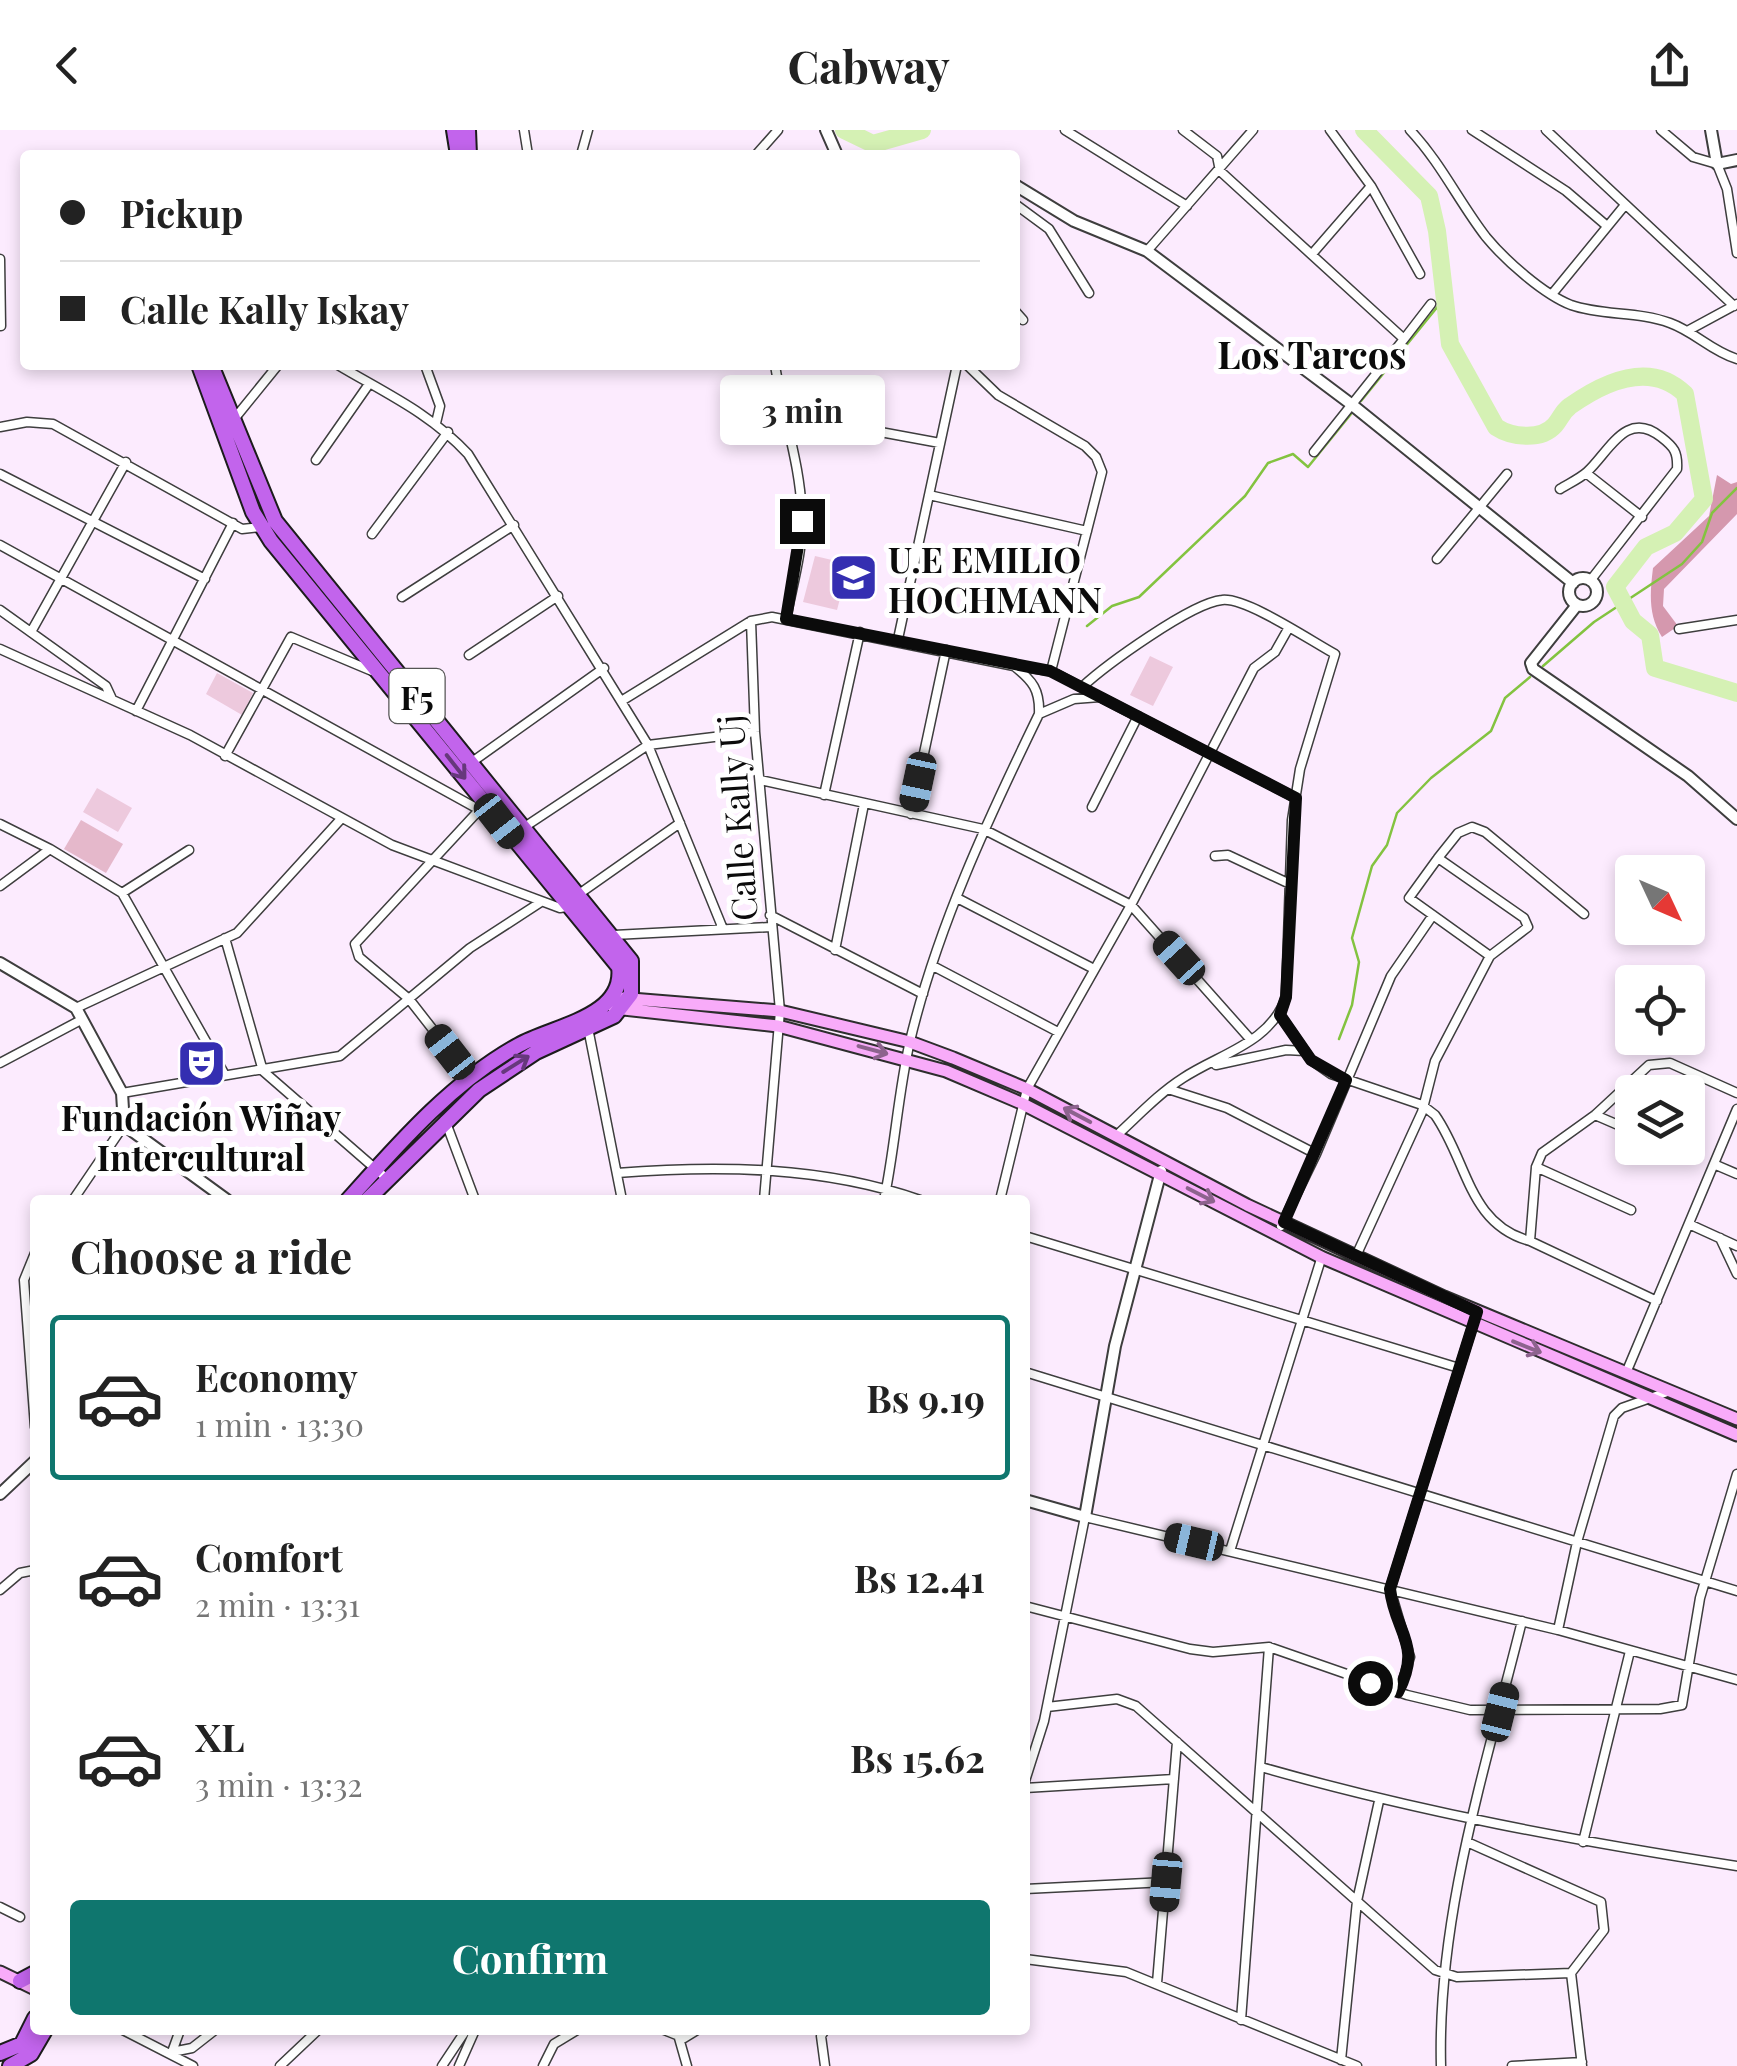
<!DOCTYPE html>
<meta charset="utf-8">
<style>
body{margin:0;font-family:"Playfair Display",serif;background:#f6f6f6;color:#222;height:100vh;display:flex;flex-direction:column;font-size:38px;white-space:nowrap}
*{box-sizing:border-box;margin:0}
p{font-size:32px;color:#767676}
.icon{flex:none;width:55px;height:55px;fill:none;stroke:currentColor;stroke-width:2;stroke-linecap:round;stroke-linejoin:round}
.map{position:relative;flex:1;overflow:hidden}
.side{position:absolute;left:30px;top:1065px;width:1000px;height:840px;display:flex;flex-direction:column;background:#fff;border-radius:10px;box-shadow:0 5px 15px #0003}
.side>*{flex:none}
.banner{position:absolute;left:20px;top:20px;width:1000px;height:220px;border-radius:10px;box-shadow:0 5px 15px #0003;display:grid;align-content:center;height:220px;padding:0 40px;background:#fff}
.needle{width:65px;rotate:134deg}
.tools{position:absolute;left:1615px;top:725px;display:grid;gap:20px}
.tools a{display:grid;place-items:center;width:90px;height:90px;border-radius:10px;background:#fff;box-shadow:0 5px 15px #0003;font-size:50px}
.end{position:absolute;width:45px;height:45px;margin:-22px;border:12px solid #0b0b0b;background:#fff;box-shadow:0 0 0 5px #fff}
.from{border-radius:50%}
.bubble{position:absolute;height:70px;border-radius:10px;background:#fff;box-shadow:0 5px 15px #0003;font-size:32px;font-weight:700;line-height:70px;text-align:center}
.car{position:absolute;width:30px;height:60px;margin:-30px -15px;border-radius:12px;box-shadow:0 0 8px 2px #0007;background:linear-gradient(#222 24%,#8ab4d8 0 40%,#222 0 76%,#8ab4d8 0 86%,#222 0)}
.banner b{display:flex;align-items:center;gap:35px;height:95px;font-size:38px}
.banner b+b{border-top:2px solid #e0e0e0}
.banner i{width:25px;height:25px;background:#222}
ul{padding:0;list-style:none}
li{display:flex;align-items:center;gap:30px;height:165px;margin:0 20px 15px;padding:0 20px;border:5px solid transparent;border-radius:10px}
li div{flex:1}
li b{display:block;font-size:38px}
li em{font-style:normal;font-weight:700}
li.current{border-color:#0f766e}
li>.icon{width:90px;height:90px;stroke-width:1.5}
h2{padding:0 40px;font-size:45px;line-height:120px}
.action{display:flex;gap:20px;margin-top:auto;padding:20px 40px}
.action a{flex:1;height:115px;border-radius:10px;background:#0f766e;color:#fff;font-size:40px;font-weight:700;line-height:115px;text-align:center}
header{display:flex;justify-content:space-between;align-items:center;height:130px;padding:0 40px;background:#fff;font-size:45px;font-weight:700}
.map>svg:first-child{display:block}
.green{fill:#e5b8cb}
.forest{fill:#d598ae}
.pitch{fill:#edc9dd}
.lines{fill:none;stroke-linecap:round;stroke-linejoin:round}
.stream{stroke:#83c340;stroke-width:2.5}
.river{stroke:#d5f1b4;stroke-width:18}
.minor-casing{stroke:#3e3e3e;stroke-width:11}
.tertiary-casing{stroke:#3e3e3e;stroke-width:14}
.secondary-casing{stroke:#2d2d2d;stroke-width:15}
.trunk-casing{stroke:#1c1c1c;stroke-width:18}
.minor{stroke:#fff;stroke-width:8}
.tertiary{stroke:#fff;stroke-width:10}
.secondary{stroke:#f8abf9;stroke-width:11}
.trunk{stroke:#c264ec;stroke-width:14}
.oneway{stroke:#66387c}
.oneway2{stroke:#8d638e}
.route{stroke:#0b0b0b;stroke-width:12}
.labels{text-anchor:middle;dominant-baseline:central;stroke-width:10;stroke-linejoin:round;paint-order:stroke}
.shield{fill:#fff;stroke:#545454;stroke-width:2.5}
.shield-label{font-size:32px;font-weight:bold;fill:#0b0b0b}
.poi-label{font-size:35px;font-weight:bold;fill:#0b0b0b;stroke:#fff;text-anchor:start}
.street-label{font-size:35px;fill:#0b0b0b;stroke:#fff}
.neighbourhood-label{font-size:38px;font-weight:bold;fill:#0b0b0b;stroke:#fff}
</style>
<header><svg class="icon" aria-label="back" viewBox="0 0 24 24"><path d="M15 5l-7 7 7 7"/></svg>Cabway<svg class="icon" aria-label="share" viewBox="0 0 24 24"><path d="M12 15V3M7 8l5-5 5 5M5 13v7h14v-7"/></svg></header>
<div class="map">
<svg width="1737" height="1936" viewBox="0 0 1737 1936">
<rect width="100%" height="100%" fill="#fcebfe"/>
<path class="green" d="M81,690L123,714L106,743L64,719Z"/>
<path class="forest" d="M1717,345L1731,354L1737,352V384L1664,459L1663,476L1678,496L1662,507C1648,485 1650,463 1653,438L1709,386Z"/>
<path class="pitch" d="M815,426L849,434L837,480L803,472Z
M1150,526L1173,537L1153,576L1130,565Z
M217,543L253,563L242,585L206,564Z
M97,658L132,678L118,702L83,682Z"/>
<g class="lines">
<path class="stream" d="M1361,271L1443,170
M1087,496L1112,476L1139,467L1245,366L1268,333L1293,324L1308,337L1351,284
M1543,536L1594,492L1682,434L1702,412L1712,383L1737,358
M1339,909L1352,875L1359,832L1352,808L1372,736L1387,715L1397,683L1431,648L1491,601L1505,568L1530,547"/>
<path class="river" d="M844,0L873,14L922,0
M1364,0L1429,66L1437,101L1450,214L1496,297C1511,307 1541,311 1555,295C1561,288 1562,282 1570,276C1604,252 1650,230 1685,264L1704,369L1675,403L1646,417L1615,457L1633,491L1650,505L1655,538L1737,563"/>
<defs>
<path id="minor" d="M524,0L528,25
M1065,0L1187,76
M1183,0L1217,26L1220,41L1404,209L1314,322
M1330,0L1371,56L1420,144
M1410,0C1441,33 1459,72 1486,107C1505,130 1543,164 1571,175C1602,186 1638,181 1670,193C1695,202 1711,221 1737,229
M1472,0L1566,61L1607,96
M1546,0L1734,176
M1661,0L1693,27L1717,34L1727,59L1737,123
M581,25L588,0
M756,25L778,0
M1015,74L1049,99L1089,163
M1147,121L1253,0
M1312,124L1371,56
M0,129L1,196
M1553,163L1625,75
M1015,181L1023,190
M1689,200L1737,174
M1404,209L1431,174
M338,235C385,263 430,283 468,324L648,615L723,799
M425,235L440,276L436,293
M775,235C783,287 801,335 802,388C803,421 792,457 786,489
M967,235L998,265L1085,316L1096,327L1102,342L1051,541
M783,284L940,313
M235,288L278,235
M0,297L27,292L53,294L242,399L261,397
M316,330L369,254
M1586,343L1642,387
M0,344L205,449
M1560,359C1568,354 1579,349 1587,342C1609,322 1626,279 1661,307C1674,317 1678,322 1677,339L1590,451
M929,365L1087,401
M372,404L448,302
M0,415L478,679
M1437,429L1507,344
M402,467L514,395
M0,480L106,556L112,569
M751,491L755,602L780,881L764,1070
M1679,499L1737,490
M31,502L126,332
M898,509L957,235
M0,519L190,605L392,715L560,778L572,776
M469,525L558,466
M1082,557C1106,535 1191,473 1222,470C1246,467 1311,511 1335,524L1300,639L1292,690L1286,867C1271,913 1219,924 1183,948C1158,964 1138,986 1116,1006
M623,570L751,491L772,487L1014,536L1051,541L1100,567
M136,581L233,393
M1039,584L1074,569L1100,567L1296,668
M225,626L291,507L372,541
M472,632L604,538
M760,650L983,699L1131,775L1251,910
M824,665L860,502
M1092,677L1138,586
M911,684L946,520
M0,694L50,719
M523,698L648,615L755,602
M1215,726L1228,725L1290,754
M1438,728L1409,768L1490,826
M0,756L50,719L122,763L225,945
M122,763L189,720
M579,764L680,693
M957,768L1094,839
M770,785L923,864
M614,805L771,797
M225,808L263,941L386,1048
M835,820L864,674
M933,836L1058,902
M76,878L237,803L340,690
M1280,885L1311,930L1331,944L1422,975L1435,985C1468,1032 1468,1094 1530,1111
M588,898L622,1070
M0,933L81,890
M1216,935L1286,920L1305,921
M470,947L409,869L359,827L355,814L482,677
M1168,959L1227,978L1316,1024L1391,846L1433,785
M122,963L340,926L470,818L541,772
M1595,985L1632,1001
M445,990L475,1070
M1716,1035L1737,1044
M1536,1037L1631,1080
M617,1043C717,1035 824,1036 920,1070
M73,1070L124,995
M884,1070C895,1018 898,963 910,911C937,798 988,689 1039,584C1040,560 1033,551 1014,536
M1000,1070L1027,959L1131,775L1254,538L1275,522L1288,499
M1691,1095L1737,1116
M1281,1096L1316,1024
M1025,1106L1459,1238
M1720,1108L1737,1144
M35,1123L24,1150L35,1297
M1356,1126L1422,982L1435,931L1490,826L1528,797L1524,788L1438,728L1458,703L1472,697L1485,702L1584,784
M1657,1171L1530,1111L1536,1037L1542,1023L1595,985L1649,935L1670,933L1737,963
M1025,1242L1737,1461
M1626,1243L1737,979
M1230,1421L1322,1126
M0,1460L20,1443L35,1440
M1025,1476L1190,1519L1213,1522L1269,1517L1407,1565L1470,1580L1660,1579L1682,1575L1700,1468L1737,1344
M1558,1500L1577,1412L1614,1286L1622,1278L1670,1261
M1399,1563L1410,1527L1390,1459L1477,1182
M1047,1577L1117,1569L1136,1576L1435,1840L1457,1847L1571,1843L1582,1936
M1261,1637C1418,1682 1576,1711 1737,1736
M1025,1651L1044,1591L1085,1387L1558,1500L1737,1550
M1025,1658L1174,1649
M1467,1712L1601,1772L1604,1800L1571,1843
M1583,1712L1630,1521
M1025,1759L1166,1752
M0,1777L20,1787
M1025,1829L1126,1842L1357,1936
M1157,1853L1177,1612
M1241,1890L1269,1517
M123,1900L193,1936
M664,1900L684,1908L697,1900
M825,1900L821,1906L825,1936
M679,1908L687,1936
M172,1922L192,1918L215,1900
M172,1922L180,1900
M1341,1930L1357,1771L1379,1671
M280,1936L318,1900
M442,1936L466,1900
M459,1936L475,1900
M543,1936L554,1914L577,1900
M1441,1936C1437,1786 1486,1636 1522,1491
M1512,1936L1582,1932"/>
<path id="tertiary" d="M826,0L837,25
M1711,0L1717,34L1737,30
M1015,55L1074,91L1147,121L1351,274L1573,453
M1569 462a14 14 0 1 1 28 0a14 14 0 1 1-28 0Z
M1577,475L1531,533L1533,539L1688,646L1737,689
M0,833L76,878L122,963L124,995L227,1070
M0,1364L35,1331
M1025,1370L1085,1387L1115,1216L1161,1041"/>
<path id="secondary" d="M619,868L780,881L910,912L953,928L1027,959L1247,1075L1444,1167L1737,1289
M614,878L778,896L946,941L1021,973L1321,1127L1737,1305
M0,1842L35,1859"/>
<path id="trunk" d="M454,0L458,25
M468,0L469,25
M199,235L253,382L271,411L619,837C626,887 553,896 519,915C452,952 399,1013 348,1070
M211,235L275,391L631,831V864L614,886L536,922L479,960L367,1070
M20,1851L35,1843
M0,1923L22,1914L35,1888
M10,1936L31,1924L45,1900"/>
</defs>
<use href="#minor" class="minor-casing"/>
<use href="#tertiary" class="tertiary-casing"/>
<use href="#secondary" class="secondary-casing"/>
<use href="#trunk" class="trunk-casing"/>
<use href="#minor" class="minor"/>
<use href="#tertiary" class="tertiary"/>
<use href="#secondary" class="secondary"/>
<use href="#trunk" class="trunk"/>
</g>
<defs><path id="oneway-shaft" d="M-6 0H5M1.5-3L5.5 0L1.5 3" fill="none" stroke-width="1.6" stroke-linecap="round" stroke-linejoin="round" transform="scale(2.5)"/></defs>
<g class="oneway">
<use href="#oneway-shaft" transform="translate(456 637) rotate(52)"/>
<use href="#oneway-shaft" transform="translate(516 934) rotate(-32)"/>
</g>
<g class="oneway2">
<use href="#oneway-shaft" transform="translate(873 920) rotate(15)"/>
<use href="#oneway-shaft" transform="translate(1077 985) rotate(-152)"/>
<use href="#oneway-shaft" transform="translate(1201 1065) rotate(27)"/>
<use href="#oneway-shaft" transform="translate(1527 1217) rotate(22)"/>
</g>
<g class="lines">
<path class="route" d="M802,391L786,489L1050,541L1296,668L1286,867L1280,885L1311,930L1346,950L1284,1092L1477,1182L1390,1459C1395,1503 1423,1514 1398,1562L1370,1553"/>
</g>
<defs>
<symbol id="school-square" viewBox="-11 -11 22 22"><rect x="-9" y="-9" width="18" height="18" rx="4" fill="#342eb1" stroke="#fff"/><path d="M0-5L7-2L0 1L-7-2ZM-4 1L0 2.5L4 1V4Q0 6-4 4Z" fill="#fff"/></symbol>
<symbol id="theatre-square" viewBox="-11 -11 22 22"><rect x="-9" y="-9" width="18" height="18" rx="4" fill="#342eb1" stroke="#fff"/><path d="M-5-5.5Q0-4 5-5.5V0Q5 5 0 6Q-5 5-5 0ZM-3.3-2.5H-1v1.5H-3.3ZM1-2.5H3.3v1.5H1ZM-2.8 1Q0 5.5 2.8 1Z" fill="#fff"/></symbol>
</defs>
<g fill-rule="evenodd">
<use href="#school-square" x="826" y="420" width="55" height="55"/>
<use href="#theatre-square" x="174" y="906" width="55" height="55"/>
</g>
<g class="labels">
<rect class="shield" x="389.5" y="539" width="55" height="54" rx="8"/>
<g class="shield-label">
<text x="417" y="566">F5</text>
</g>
<g class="poi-label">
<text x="888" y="428">U.E EMILIO<tspan x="888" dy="40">HOCHMANN</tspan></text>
<text x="201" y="986" text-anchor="middle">Fundación Wiñay<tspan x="201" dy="40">Intercultural</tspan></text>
</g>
<g class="street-label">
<text transform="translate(736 688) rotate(-94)">Calle Kally Uj</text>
</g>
<g class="neighbourhood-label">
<text x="1312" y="223">Los Tarcos</text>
</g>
</g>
</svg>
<div class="tools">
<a><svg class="needle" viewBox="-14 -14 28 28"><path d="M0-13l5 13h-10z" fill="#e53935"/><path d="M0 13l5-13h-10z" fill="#767676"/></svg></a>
<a><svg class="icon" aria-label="locate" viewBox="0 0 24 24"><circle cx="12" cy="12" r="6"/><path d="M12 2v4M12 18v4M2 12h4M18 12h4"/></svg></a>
<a><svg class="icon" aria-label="layers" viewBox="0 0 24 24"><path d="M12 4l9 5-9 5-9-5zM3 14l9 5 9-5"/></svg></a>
</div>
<i class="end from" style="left:1370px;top:1553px"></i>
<i class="end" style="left:802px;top:391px"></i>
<div class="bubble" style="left:720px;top:245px;width:165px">3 min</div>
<i class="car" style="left:918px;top:652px;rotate:192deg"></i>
<i class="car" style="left:499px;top:691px;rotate:142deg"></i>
<i class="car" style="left:1179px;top:828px;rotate:318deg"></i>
<i class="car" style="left:450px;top:922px;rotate:322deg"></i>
<i class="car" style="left:1194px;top:1412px;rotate:283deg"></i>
<i class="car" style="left:1500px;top:1582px;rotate:14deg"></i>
<i class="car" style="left:1166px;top:1752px;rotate:185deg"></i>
<div class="banner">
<b><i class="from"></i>Pickup</b>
<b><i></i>Calle Kally Iskay</b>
</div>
<section class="side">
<h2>Choose a ride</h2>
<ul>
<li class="current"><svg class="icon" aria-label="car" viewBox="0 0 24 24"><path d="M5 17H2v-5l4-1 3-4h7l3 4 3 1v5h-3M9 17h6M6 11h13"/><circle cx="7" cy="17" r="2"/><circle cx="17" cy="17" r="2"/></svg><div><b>Economy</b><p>1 min · 13:30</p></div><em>Bs 9.19</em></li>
<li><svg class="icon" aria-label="car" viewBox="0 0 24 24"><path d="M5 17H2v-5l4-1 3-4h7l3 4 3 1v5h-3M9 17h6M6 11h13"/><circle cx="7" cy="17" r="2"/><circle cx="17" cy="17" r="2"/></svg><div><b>Comfort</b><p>2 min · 13:31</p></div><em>Bs 12.41</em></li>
<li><svg class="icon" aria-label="car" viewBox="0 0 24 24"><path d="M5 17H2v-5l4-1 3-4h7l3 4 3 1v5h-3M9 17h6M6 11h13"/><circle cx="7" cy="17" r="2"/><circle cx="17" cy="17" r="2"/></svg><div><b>XL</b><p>3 min · 13:32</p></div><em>Bs 15.62</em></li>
</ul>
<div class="action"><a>Confirm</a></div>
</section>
</div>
